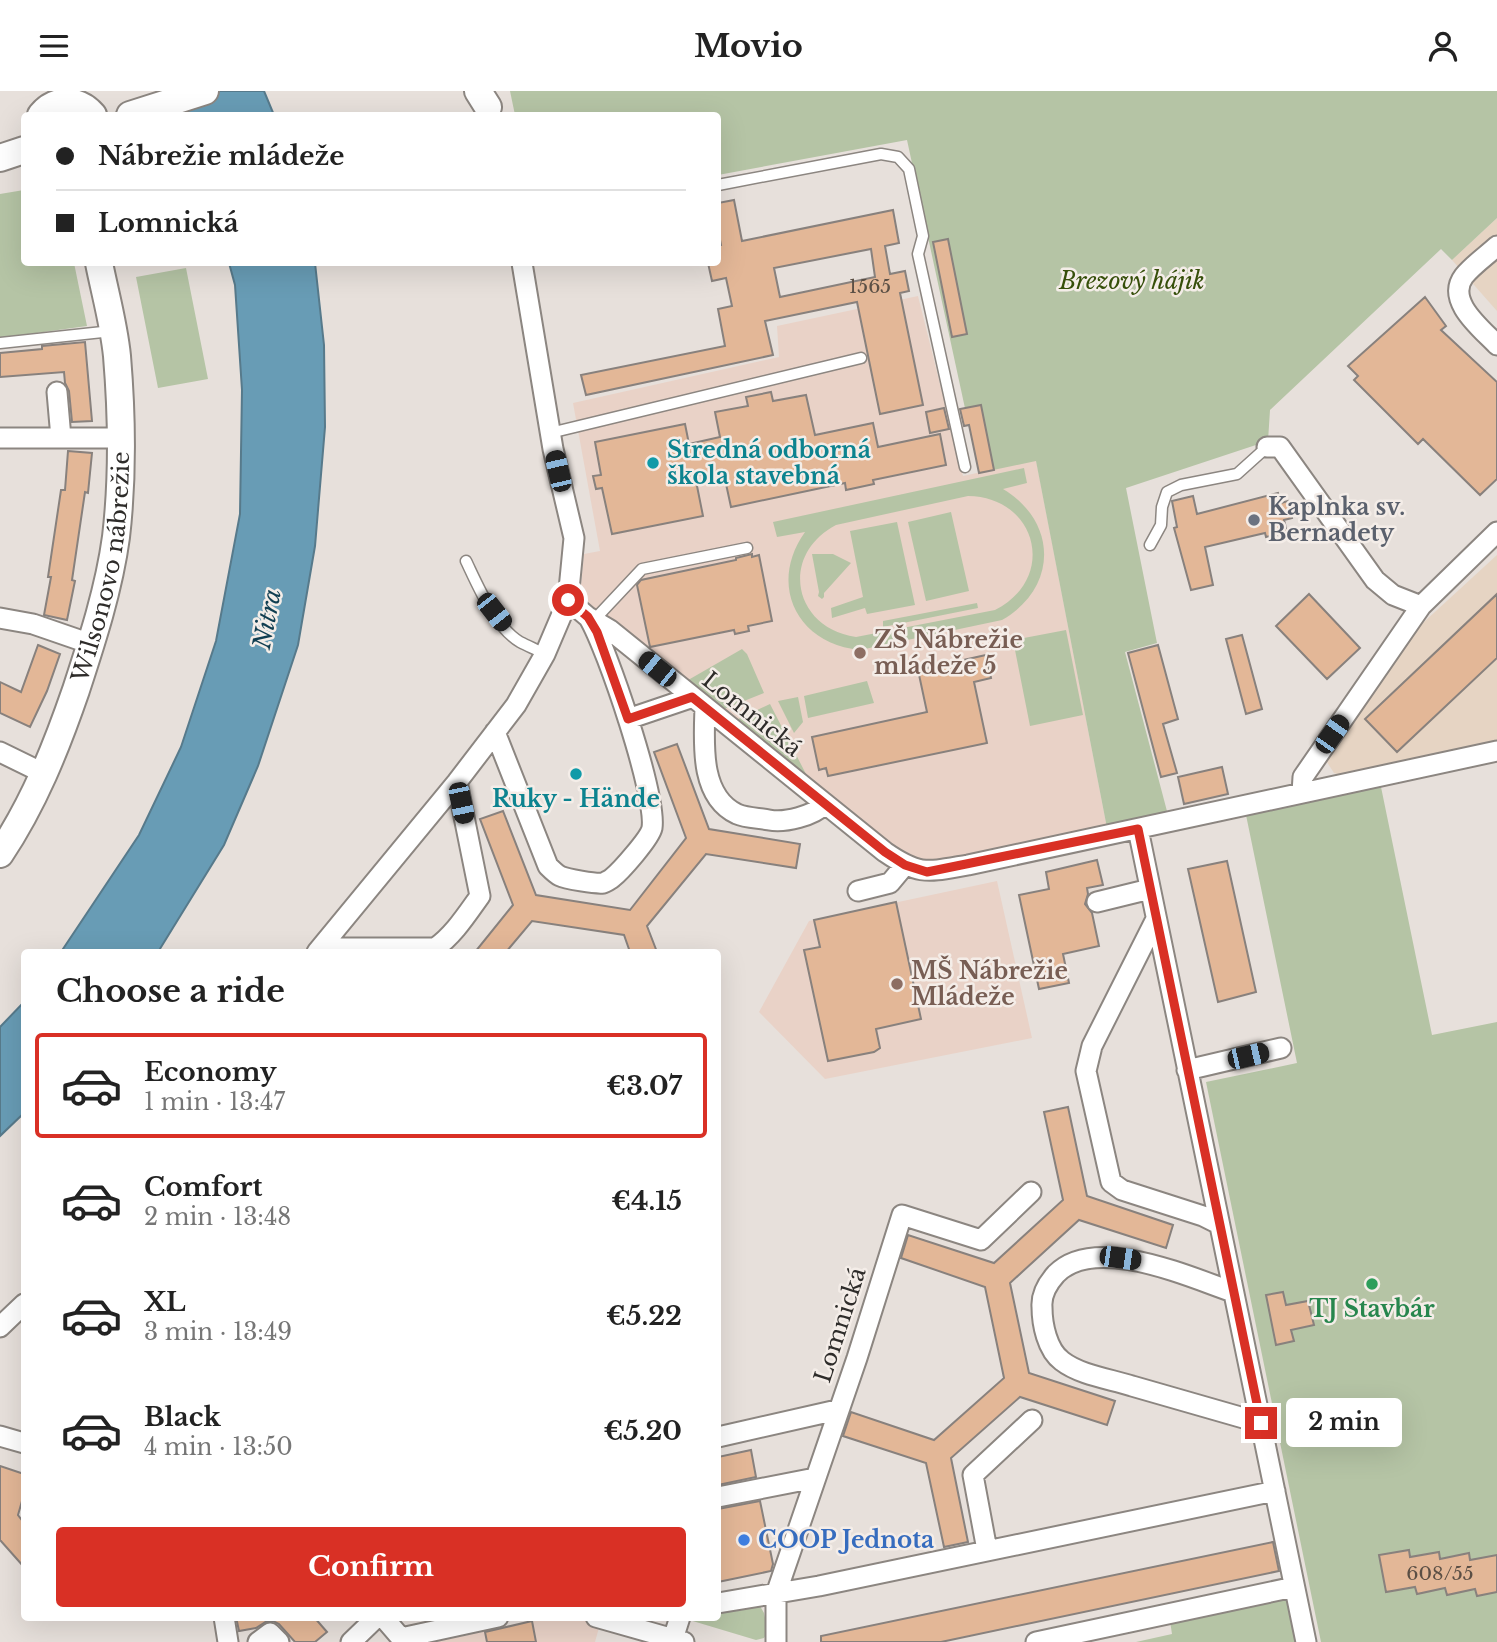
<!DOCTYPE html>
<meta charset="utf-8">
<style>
body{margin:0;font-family:"Libre Baskerville",serif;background:#f6f6f6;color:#222;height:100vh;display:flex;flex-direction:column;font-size:26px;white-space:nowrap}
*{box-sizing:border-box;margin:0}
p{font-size:23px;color:#767676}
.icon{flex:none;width:38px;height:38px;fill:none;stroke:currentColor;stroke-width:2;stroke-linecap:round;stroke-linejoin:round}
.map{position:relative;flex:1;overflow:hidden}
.panel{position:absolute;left:21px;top:858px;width:700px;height:672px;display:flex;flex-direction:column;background:#fff;border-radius:7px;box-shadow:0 7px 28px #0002}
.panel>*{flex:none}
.guide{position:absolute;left:21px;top:21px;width:700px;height:154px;border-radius:7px;box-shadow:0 7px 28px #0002;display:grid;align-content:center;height:154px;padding:0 35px;background:#fff}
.end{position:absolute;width:32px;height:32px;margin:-16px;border:9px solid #d93025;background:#fff;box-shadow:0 0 0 4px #fff}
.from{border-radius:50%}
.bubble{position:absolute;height:49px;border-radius:7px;background:#fff;box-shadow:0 7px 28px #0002;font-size:23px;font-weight:700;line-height:49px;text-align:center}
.car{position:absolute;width:21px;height:42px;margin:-21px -10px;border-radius:9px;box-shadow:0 0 5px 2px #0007;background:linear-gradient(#222 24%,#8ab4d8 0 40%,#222 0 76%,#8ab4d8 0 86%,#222 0)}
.guide b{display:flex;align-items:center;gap:24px;height:66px;font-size:26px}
.guide b+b{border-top:2px solid #e0e0e0}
.guide i{width:18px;height:18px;background:#222}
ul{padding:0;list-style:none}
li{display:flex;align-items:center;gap:21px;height:105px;margin:0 14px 10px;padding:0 21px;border:4px solid transparent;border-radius:7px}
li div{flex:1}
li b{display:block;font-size:26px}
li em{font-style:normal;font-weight:700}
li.on{border-color:#d93025}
li>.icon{width:63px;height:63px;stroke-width:1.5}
h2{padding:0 35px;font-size:32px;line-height:84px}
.cta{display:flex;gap:14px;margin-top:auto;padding:14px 35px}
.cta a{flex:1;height:80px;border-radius:7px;background:#d93025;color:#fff;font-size:28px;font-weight:700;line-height:80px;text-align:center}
header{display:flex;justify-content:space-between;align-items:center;height:91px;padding:0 35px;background:#fff;font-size:32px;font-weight:700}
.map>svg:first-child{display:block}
.commercial{fill:#e6d4c3}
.education{fill:#e9d2c7}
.green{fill:#b5c4a5;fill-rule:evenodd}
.water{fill:#689cb5;stroke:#577a8b;stroke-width:2}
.building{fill:#e3b797;stroke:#88817d;stroke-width:2;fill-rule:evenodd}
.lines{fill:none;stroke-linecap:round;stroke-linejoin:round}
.lane-casing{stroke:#8c8681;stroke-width:13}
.street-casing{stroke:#8c8681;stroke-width:23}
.secondary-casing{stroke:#8c8681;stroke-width:30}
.lane{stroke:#fff;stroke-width:10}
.street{stroke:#fff;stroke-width:19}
.secondary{stroke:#fff;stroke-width:26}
.route{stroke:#d93025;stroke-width:9}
.culture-dot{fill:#0f9aa8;stroke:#f4ede8;stroke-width:2.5}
.worship-dot{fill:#6b7280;stroke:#f4ede8;stroke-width:2.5}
.education-dot{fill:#8d6e63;stroke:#f4ede8;stroke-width:2.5}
.leisure-dot{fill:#2e9e5b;stroke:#f4ede8;stroke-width:2.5}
.shop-dot{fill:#3f7fe0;stroke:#f4ede8;stroke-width:2.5}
.labels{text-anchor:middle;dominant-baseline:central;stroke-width:5;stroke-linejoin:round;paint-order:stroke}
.number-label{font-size:19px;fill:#5b4f45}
.park-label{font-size:23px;font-style:italic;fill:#364f0a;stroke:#f4ede8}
.culture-label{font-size:23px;font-weight:bold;fill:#0d838f;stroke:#f4ede8;text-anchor:start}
.worship-label{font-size:23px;font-weight:bold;fill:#5b616d;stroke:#f4ede8;text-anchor:start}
.street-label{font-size:23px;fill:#2e2c2a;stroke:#f4ede8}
.education-label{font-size:23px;font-weight:bold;fill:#785e54;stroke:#f4ede8;text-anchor:start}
.leisure-label{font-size:23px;font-weight:bold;fill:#27864d;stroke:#f4ede8}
.shop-label{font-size:23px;font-weight:bold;fill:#366cbe;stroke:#f4ede8;text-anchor:start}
.water-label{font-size:24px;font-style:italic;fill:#103e51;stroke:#f4ede8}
</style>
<header><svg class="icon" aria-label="menu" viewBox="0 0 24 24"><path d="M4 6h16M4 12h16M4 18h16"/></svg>Movio<svg class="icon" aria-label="person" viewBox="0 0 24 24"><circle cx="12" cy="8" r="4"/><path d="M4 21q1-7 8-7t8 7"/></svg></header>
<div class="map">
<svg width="1497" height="1551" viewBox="0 0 1497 1551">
<rect width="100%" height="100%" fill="#e7e0db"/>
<path class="commercial" d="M1497,127V220L1452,169Z
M1497,464V671L1381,696L1334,682L1325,668L1412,542Z"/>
<path class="education" d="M918,205L963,385L1036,369L1107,737L930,773L914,772L616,537L580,505L584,463L600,460L573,312L779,266L777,235Z
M997,790L1032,947L825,988L759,921L809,830Z
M552,1526H576L600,1533L595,1551H435Z"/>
<path class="green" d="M510,0H1497V127L1452,169L1441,158L1270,319L1268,350L1126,397L1157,552L1125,561L1168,724L1107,737L1036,370L979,382L907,49L718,84V24H515Z
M24,99V172H74L87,235L0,247V103Z
M186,177L208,288L158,297L136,186Z
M1024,377L1027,392L1003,398C1058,431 1058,497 1002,529L860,559C796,553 768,493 805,441L777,446L773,431ZM968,405C1037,406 1058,487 995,519L856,546C793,537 779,464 836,434Z
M951,421L969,500L926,510L908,431Z
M897,431L915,514L867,523L865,517L832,527L831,517L863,506L850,440Z
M812,463H833L851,472L824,502V506L822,508L818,505L819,501Z
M977,512L978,517L883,536V530Z
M1066,539L1083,624L1030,635L1013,549Z
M742,558L747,563L764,602L719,620L683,592Z
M867,590L874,612L808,627L804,605Z
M798,606L803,631L794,642L778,610Z
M770,613L807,685L809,689L734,630Z
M1381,696L1432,944L1497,931V1551H1321L1206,991L1297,972L1246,724Z
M1289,1507L1298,1551H1136L1172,1543L1170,1530Z
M752,1513L760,1515L764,1522L768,1541L764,1547L756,1549L686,1528V1526H718V1520Z"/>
<path class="water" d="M181,0H264L274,24H187Z
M229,172H315L324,254L325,336L315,455L298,554L258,675L224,754L158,861H61L139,744L181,656L216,550L240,423L242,299L235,194Z
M24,911V1022L0,1045V936Z"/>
<path class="building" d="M734,109L742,150L893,119L899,152L885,155L890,183L905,180L909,200L900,202L923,314L880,323L857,211L765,230L773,264L586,304L581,284L725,255L718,218L732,215L726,187L712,190L708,172H718V155L721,154L718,138V112ZM871,158L875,186L780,206L774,177Z
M948,148L967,243L952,246L933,151Z
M1425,206L1446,235L1441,239L1497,291V388L1480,404L1423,348L1418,353L1354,289L1358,285L1348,275Z
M85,251L92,330L72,331L69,300L65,292L64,281L0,286V262L42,258V255Z
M771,301L773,310L806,304L815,344L873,332L878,356L940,343L946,374L873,389L874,393L846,399L845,392L731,416L723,379L695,385L703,425L612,443L602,397L596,398L593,385L601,384L595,351L685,333L689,353L720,346L715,321L748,315L746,306Z
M981,314L994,379L979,382L969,334L964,335L960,318Z
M944,317L949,338L930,342L926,321Z
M68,360L92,362L88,402L85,401L72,489L75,490L67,529L44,524L51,486H48L61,399H65Z
M1278,402L1281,412L1288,410L1292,427L1284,429L1287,441L1266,446L1265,442L1205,456L1213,494L1191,499L1174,437L1177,436L1172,410L1193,405L1197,423Z
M752,463V466L759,464L772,530L748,535L749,540L735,543L734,539L650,556L637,494L641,489L736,469V467Z
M1309,503L1360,557L1327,588L1276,535Z
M1497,503V567L1397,661L1365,628Z
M1242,544L1262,618L1246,623L1226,548Z
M38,554L60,563L47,600L30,636L0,622V591L21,601Z
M1158,554L1178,628L1163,633L1177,682L1161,686L1128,562Z
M986,564L991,587L974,591L987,652L828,685L826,677L819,679L812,646L927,621L918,579Z
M677,653L709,738L800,753L796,777L706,763L647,835L657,861H630L624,844L532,830L506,861H475L513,814L480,728L503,720L536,804L630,819L686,747L654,661Z
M1222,676L1228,703L1184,713L1178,686Z
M1097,769L1103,794L1087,797L1088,803L1085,813L1092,822L1099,855L1063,863L1069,892L1039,898L1019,804L1049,798L1046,781Z
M1227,770L1256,901L1218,911L1188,778Z
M896,811L921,928L876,938L880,957L874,961L828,970L804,859L820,856L814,829Z
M1068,1016L1087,1105L1173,1134L1166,1157L1079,1129L1010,1192L1029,1282L1115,1310L1107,1334L1020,1306L951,1367L968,1451L944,1456L926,1372L843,1345L851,1321L934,1349L1004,1287L985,1196L901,1167L908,1144L994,1172L1063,1109L1044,1021Z
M1283,1201L1286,1214L1308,1210L1314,1234L1291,1239L1294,1250L1276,1254L1266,1204Z
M751,1359L756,1386L718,1394V1366Z
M0,1375L24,1383V1403L18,1424L24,1432V1476L0,1449Z
M760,1410L773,1473L771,1480L718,1491V1418Z
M1273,1451L1279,1480L941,1551H821V1545Z
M1409,1459L1410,1466L1439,1461L1440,1468L1469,1462L1470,1469L1497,1464V1501L1477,1505L1475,1498L1447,1504L1445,1497L1417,1503L1415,1496L1386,1501L1379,1464Z
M236,1526H314L327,1541L315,1551H295L279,1533L273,1530H267L256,1537L239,1540Z
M532,1530L536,1551H487L485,1541Z"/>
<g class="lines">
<defs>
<path id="lane" d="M718,94L881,63L898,66L909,78L923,145L918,163L965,376
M0,252L112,240
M550,342L861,267
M1150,454L1161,434L1162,416L1167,401L1181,394L1237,383L1267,356
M466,470C478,495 495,536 520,551C528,555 537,559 545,563
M595,528L642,478L747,457"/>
<path id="street" d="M1497,155C1486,165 1473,174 1464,185C1445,210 1482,238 1497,254
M57,301L61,347H121
M0,347H61
M1267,356H1280L1375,489L1393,504L1421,515L1303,686L1302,702
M568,509L588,526L610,539L885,761C920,785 927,781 968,774L1497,660
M1421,515L1497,441
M0,527L33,533L91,553
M705,616C704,651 699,705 737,723C746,727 759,727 769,729C785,732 813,725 825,713
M628,628L693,606
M495,641L548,775C551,778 556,783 560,785C566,788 596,793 603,792C604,792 611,788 612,787C621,780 650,747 652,737C657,705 607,557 589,527
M0,661L45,683
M1138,738L1306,1551
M858,800L890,792L905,774
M1097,811L1150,798
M1156,828L1092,955L1086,980L1111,1091L1122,1099L1203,1125L1219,1133
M321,857H435C453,845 467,823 480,805L457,691
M317,861L457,691L516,614L545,563L568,509L574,447L553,358L522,172
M1187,979L1281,957
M1233,1201C1189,1186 1095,1143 1056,1183C1048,1192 1041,1204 1042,1216C1042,1233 1047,1259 1062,1270C1080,1284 1110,1288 1132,1295C1175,1307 1218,1320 1261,1332
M0,1236L24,1213
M0,1345L24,1352
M718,1346L837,1319
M718,1406L815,1387
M987,1459L973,1384L1032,1329
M718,1512L819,1495L1275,1400
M224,1526L228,1551
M383,1526L401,1547L498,1526
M596,1526L684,1551
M673,1548L680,1526
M258,1551L270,1542L279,1551
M351,1551L377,1526
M776,1551V1503L857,1267L902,1124L981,1149L1031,1101
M1036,1551L1294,1496"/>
<g id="secondary">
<path d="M478,0L488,16"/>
<path d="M41,24C55,7 78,7 93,24"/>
<path d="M130,24L205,0"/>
<path d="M0,67L24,59"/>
<path id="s1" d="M0,763C34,712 56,657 76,599C92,550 109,498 116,446C123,386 122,325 117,265C114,234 105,202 99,172"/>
</g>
</defs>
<use href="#lane" class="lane-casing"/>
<use href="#street" class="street-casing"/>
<use href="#secondary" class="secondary-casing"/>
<use href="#lane" class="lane"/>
<use href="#street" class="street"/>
<use href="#secondary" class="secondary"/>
</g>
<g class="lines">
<path class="route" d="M568,509L588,526L597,541L628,628L692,606L885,761L905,774L927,781L1138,738L1261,1332"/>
</g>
<g class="culture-dot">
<circle cx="653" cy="372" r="7"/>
<circle cx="576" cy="683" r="7"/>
</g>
<circle class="worship-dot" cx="1254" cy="429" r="7"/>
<g class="education-dot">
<circle cx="860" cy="562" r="7"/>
<circle cx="897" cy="893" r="7"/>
</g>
<circle class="leisure-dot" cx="1372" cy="1193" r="7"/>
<circle class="shop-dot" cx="744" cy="1449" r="7"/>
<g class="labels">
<g class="number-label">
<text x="870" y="195">1565</text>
<text x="1440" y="1482">608/55</text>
</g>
<g class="park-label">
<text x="1132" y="190">Brezový hájik</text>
</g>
<g class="culture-label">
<text x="667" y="359">Stredná odborná<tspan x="667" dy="26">škola stavebná</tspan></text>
<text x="576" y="708" text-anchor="middle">Ruky - Hände</text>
</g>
<g class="worship-label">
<text x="1268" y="416">Kaplnka sv.<tspan x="1268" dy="26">Bernadety</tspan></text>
</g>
<g class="street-label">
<text stroke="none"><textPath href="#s1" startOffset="308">Wilsonovo nábrežie</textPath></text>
<text transform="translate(752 623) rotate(39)">Lomnická</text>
<text transform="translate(840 1234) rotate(-72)">Lomnická</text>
</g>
<g class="education-label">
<text x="874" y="549">ZŠ Nábrežie<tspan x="874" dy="26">mládeže 5</tspan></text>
<text x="911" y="880">MŠ Nábrežie<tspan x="911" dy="26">Mládeže</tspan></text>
</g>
<g class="leisure-label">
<text x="1372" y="1218">TJ Stavbár</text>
</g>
<g class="shop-label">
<text x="758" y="1449">COOP Jednota</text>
</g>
<g class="water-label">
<text transform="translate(267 528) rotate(-79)">Nitra</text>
</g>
</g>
</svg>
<i class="end from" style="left:568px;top:509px"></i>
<i class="end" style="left:1261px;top:1332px"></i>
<div class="bubble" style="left:1286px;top:1307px;width:116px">2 min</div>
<i class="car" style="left:558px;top:380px;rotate:347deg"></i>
<i class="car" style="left:494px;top:521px;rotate:142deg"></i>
<i class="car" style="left:657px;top:578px;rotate:309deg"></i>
<i class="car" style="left:1332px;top:643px;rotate:35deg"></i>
<i class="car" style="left:461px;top:712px;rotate:168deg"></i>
<i class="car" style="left:1248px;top:965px;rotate:77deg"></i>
<i class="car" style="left:1120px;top:1167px;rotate:98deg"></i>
<div class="guide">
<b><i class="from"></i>Nábrežie mládeže</b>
<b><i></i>Lomnická</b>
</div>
<section class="panel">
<h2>Choose a ride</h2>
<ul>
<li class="on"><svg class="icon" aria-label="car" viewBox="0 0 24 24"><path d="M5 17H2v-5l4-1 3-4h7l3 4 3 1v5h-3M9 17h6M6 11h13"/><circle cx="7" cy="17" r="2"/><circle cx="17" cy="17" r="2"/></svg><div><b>Economy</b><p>1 min · 13:47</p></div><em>€3.07</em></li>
<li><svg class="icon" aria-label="car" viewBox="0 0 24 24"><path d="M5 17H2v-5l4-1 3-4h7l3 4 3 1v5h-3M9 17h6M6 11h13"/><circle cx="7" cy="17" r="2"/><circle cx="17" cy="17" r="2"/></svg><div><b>Comfort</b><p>2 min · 13:48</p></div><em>€4.15</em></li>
<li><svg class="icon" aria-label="car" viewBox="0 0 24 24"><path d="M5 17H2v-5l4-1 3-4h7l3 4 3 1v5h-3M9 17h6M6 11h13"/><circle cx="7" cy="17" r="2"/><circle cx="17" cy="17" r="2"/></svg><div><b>XL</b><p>3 min · 13:49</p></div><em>€5.22</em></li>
<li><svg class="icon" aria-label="car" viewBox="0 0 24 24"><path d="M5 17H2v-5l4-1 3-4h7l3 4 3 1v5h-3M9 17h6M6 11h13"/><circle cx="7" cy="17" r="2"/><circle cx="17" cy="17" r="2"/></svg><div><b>Black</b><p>4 min · 13:50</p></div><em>€5.20</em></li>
</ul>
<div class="cta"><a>Confirm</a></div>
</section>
</div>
